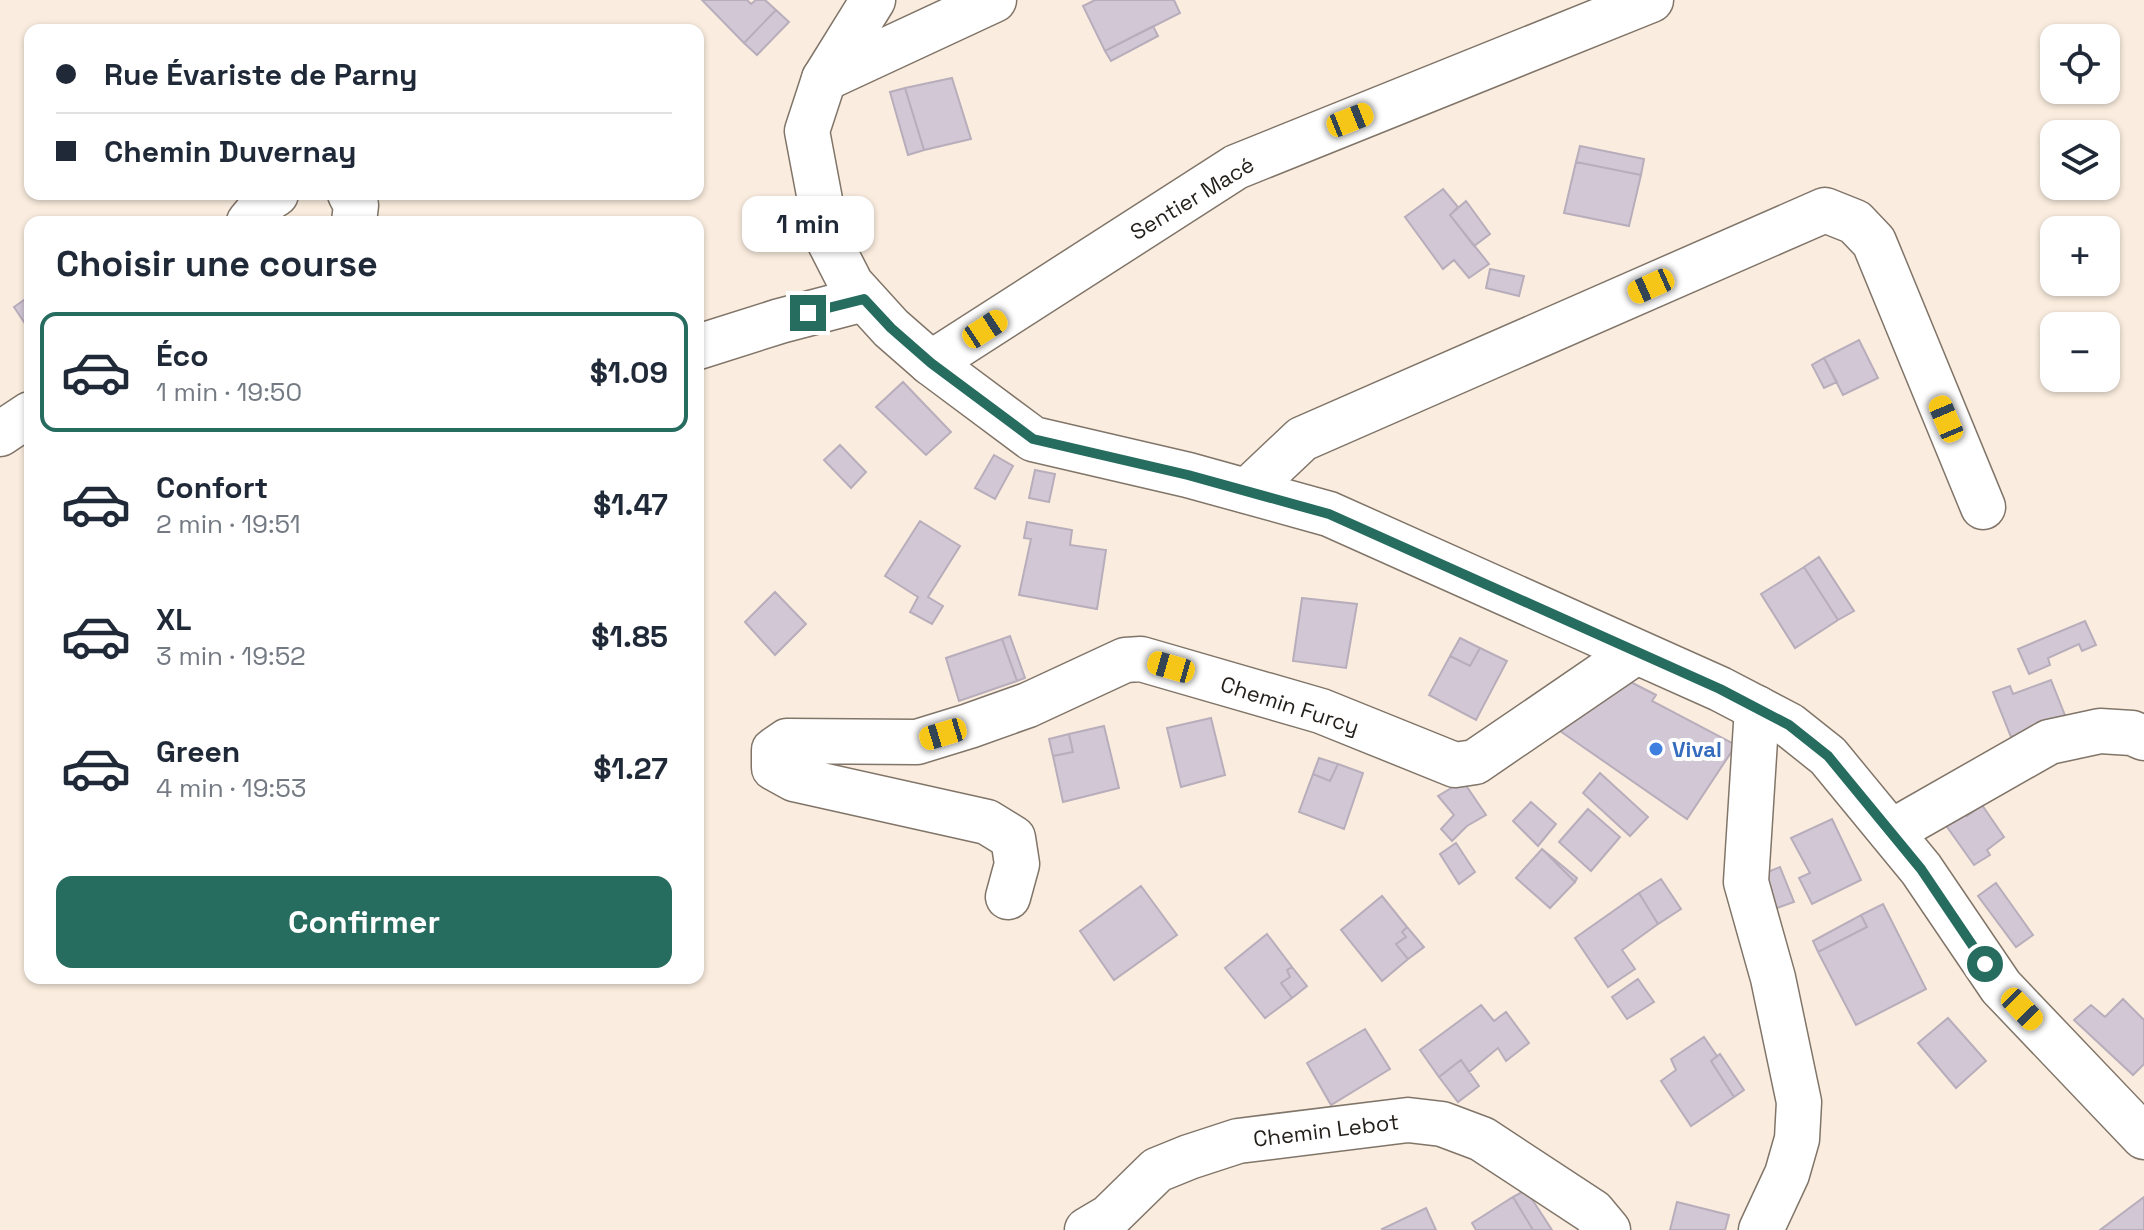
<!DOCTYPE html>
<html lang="fr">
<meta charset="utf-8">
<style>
body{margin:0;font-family:"Space Grotesk",sans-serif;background:#f2f2f3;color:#1f2937;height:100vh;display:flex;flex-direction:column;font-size:30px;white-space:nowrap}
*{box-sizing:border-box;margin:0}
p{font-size:26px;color:#747a83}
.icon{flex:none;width:44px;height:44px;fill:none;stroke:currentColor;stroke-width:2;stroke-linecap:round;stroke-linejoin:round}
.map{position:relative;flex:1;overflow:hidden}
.details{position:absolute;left:24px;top:216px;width:680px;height:768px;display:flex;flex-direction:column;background:#fff;border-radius:16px;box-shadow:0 2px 6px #0004}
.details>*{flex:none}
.banner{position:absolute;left:24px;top:24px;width:680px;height:176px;border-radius:16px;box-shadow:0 2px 6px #0004;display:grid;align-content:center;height:176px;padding:0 32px;background:#fff}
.fabs{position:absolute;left:2040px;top:24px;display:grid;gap:16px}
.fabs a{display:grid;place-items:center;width:80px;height:80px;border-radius:16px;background:#fff;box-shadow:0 2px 6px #0004;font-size:40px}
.end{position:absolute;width:36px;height:36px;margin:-18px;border:10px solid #266c5f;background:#fff;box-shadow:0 0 0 4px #fff}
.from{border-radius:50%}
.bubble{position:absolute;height:56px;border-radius:16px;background:#fff;box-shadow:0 2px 6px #0004;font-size:26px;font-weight:700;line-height:56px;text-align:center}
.car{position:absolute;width:24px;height:48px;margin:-24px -12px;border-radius:10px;box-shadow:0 0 6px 2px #0007;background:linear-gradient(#f5c518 24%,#345 0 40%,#f5c518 0 76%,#345 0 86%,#f5c518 0)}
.banner b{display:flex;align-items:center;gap:28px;height:76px;font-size:30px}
.banner b+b{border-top:2px solid #e0e1e3}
.banner i{width:20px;height:20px;background:#1f2937}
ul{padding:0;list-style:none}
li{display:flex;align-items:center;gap:24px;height:120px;margin:0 16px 12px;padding:0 16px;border:4px solid transparent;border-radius:16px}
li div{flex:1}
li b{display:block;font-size:30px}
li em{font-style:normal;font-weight:700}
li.on{border-color:#266c5f}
li>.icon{width:72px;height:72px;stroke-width:1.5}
h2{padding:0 32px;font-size:36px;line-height:96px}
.primary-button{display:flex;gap:16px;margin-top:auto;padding:16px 32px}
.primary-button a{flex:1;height:92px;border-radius:16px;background:#266c5f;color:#fff;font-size:32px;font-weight:700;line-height:92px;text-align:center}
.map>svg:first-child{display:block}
.building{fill:#d2c7d5;stroke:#b8adbb;stroke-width:2}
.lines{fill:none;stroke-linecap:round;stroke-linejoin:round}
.minor-casing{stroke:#817569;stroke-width:47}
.major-casing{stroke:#817569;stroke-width:47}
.minor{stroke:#fff;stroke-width:44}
.major{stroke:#fff;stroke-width:44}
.route{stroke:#266c5f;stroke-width:10}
.shop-dot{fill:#3f7fe0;stroke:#fff;stroke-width:3}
.labels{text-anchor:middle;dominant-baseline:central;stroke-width:8;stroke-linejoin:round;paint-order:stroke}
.street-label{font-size:22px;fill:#231f1a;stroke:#fff}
.shop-label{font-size:22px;font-weight:bold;fill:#366cbe;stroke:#fff;text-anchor:start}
</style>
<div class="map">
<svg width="2144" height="1230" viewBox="0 0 2144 1230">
<rect width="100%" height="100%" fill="#faeddf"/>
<path class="building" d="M702,0H747L751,4L756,0H765L776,10L744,43Z
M1095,0H1174L1180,13L1105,51L1083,6Z
M776,10L789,22L757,55L744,43Z
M1153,26L1158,36L1111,61L1105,51Z
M952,78L971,139L924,150L905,88Z
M905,88L924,150L908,155L890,92Z
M1580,146L1644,159L1641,175L1576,162Z
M1576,162L1641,175L1629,226L1564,213Z
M1443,189L1458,207L1450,215L1489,264L1469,278L1454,260L1443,269L1405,217Z
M1466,201L1490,234L1474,246L1450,215Z
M1490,269L1524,276L1519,296L1486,288Z
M30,296V331L14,307Z
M1859,340L1878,378L1843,395L1824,358Z
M1824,358L1837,382L1824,388L1812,365Z
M903,382L951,432L926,455L876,407Z
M840,445L866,472L851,488L824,460Z
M994,455L1013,466L995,499L975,488Z
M1035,470L1055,474L1049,502L1029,498Z
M920,521L960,546L928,597L943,606L932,624L910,612L918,597L885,576Z
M1027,522L1072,530L1070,545L1106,550L1097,609L1019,595L1031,539L1024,538Z
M1819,557L1854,611L1838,620L1804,567Z
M1804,567L1838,620L1795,648L1761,594Z
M775,592L806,624L775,655L745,622Z
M1302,598L1357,604L1346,668L1293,661Z
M2085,621L2096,645L2082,651L2079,644L2048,658L2050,665L2029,674L2018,649Z
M1010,636L1025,678L1017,681L1002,639Z
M1460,638L1480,648L1470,666L1450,656Z
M1002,639L1017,681L959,701L946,658Z
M1480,648L1507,661L1476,720L1429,695L1450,656L1470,666Z
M1619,676L1656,695L1652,701L1736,745L1687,819L1550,724Z
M2051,680L2066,718L2011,737L1993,692L2010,686L2013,694Z
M1211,718L1225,775L1181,787L1167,728Z
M1104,726L1119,788L1063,802L1053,756L1073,752L1069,734Z
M1069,734L1073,752L1053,756L1049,739Z
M1319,758L1338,764L1330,781L1313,774Z
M1338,764L1363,773L1344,829L1299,812L1313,774L1330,781Z
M1600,773L1648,817L1630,836L1583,793Z
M1463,781L1486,815L1467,826L1452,841L1441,829L1454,815L1438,796Z
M1531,802L1556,824L1538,846L1513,821Z
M1982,805L2004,837L1987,850L1990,855L1974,865L1945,824L1964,812L1967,816Z
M1588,809L1620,837L1591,871L1559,842Z
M1832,819L1861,880L1812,904L1799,878L1810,873L1791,838Z
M1456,843L1475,872L1459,884L1440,854Z
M1542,849L1577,878L1575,882Z
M1542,849L1575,882L1550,908L1516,878Z
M1780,867L1794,902L1774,909L1760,875Z
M1661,879L1681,909L1658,924L1639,893Z
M1996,883L2033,935L2016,947L1978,896Z
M1141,886L1177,935L1114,980L1080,931Z
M1639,893L1658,924L1622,950L1635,969L1608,987L1575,938Z
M1382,896L1407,927L1402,932L1406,937L1396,944L1408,959L1382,981L1341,930Z
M1883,904L1926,989L1856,1025L1818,952L1867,927L1861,915Z
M1861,915L1867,927L1818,952L1813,941Z
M1407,927L1424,947L1408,959L1396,944L1406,937L1402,932Z
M1267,934L1292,967L1287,970L1290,977L1281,983L1292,998L1265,1018L1225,968Z
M1292,967L1307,986L1292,998L1281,983L1290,977L1287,970Z
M1638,979L1654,1002L1627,1019L1612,997Z
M2123,999L2144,1020V1064L2133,1075L2074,1020L2091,1005L2105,1017Z
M1481,1005L1494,1021L1506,1012L1529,1043L1506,1061L1498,1048L1469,1072L1461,1060L1439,1077L1420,1050Z
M1948,1018L1986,1061L1956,1088L1918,1043Z
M1365,1029L1390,1069L1331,1105L1307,1063Z
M1704,1037L1717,1056L1711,1061L1734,1097L1691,1126L1661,1081L1676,1070L1671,1059Z
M1720,1054L1744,1090L1734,1097L1711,1061Z
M1461,1060L1479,1086L1458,1102L1439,1077Z
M1526,1190L1552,1230H1533L1513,1197Z
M1513,1197L1533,1230H1476L1472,1223Z
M2144,1197V1230H2100Z
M1677,1202L1729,1215L1725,1230H1670Z
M1426,1208L1436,1230H1383L1382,1229Z"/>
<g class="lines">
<defs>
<path id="minor" d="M824,79L994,0
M350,194L356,205L354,222
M249,222L268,199L276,194
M698,347L780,321L864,299
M931,363L1236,167L1651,0
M0,434L30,414
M1247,491L1302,439L1825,210L1855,222L1874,242L1983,507
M1757,708L1746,882L1773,978L1799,1102L1797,1139L1787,1174L1761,1230
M1891,832L2049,742L2100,731L2132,733L2144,738
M1008,897L1017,864L1013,838L987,822L794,779L774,768V750L787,741L917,742L969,726L1028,705L1125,660L1141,659L1321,711L1455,765L1475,762L1636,652
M1087,1230L1109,1217L1157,1170L1189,1157L1238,1141L1408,1120L1442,1124L1482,1139L1593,1212L1608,1230"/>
<path id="major" d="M873,0L824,79L807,131L827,237L851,284L891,328L931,363L1033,439L1188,475L1329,514L1720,689L1789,725L1828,756L1921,869L2001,987L2144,1137"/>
</defs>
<use href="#minor" class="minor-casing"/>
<use href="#major" class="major-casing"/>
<use href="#minor" class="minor"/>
<use href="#major" class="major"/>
</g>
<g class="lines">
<path class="route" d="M808,313L864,299L891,328L931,363L1033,439L1188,475L1329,514L1720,689L1789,725L1828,756L1921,869L1985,964"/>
</g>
<circle class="shop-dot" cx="1656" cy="749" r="8"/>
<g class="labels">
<g class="street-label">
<text transform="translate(1192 198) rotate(-31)">Sentier Macé</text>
<text transform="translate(1290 705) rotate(18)">Chemin Furcy</text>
<text transform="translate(1326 1130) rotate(-7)">Chemin Lebot</text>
</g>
<g class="shop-label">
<text x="1672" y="749">Vival</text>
</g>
</g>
</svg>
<div class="fabs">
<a><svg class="icon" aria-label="locate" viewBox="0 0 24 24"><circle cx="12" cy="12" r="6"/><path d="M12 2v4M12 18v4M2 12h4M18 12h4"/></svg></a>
<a><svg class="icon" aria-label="layers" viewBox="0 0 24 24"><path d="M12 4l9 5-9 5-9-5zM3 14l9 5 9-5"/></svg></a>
<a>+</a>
<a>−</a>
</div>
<i class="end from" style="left:1985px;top:964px"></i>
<i class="end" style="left:808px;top:313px"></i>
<div class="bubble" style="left:742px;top:196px;width:132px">1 min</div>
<i class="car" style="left:1350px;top:120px;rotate:68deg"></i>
<i class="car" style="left:1651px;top:286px;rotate:246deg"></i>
<i class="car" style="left:985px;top:329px;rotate:57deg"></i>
<i class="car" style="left:1946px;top:419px;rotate:337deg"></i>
<i class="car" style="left:1171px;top:667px;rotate:286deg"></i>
<i class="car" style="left:943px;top:734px;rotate:253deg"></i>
<i class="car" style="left:2022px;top:1009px;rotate:136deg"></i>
<div class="banner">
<b><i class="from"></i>Rue Évariste de Parny</b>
<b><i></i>Chemin Duvernay</b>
</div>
<section class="details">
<h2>Choisir une course</h2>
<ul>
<li class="on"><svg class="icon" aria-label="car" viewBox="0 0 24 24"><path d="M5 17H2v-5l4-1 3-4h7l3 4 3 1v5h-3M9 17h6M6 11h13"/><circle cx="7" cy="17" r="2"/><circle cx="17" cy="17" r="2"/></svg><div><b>Éco</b><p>1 min · 19:50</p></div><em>$1.09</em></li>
<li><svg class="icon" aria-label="car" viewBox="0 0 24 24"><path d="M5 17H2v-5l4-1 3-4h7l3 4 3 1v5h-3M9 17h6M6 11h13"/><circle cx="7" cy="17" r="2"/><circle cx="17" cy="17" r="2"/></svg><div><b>Confort</b><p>2 min · 19:51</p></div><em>$1.47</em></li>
<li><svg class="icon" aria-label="car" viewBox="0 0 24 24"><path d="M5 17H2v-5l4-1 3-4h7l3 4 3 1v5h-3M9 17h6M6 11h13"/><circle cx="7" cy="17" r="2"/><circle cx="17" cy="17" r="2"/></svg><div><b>XL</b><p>3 min · 19:52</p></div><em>$1.85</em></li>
<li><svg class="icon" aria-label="car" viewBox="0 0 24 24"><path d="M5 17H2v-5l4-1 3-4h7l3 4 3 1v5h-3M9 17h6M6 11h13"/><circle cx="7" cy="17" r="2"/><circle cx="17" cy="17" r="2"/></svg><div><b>Green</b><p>4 min · 19:53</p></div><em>$1.27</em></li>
</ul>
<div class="primary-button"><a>Confirmer</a></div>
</section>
</div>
